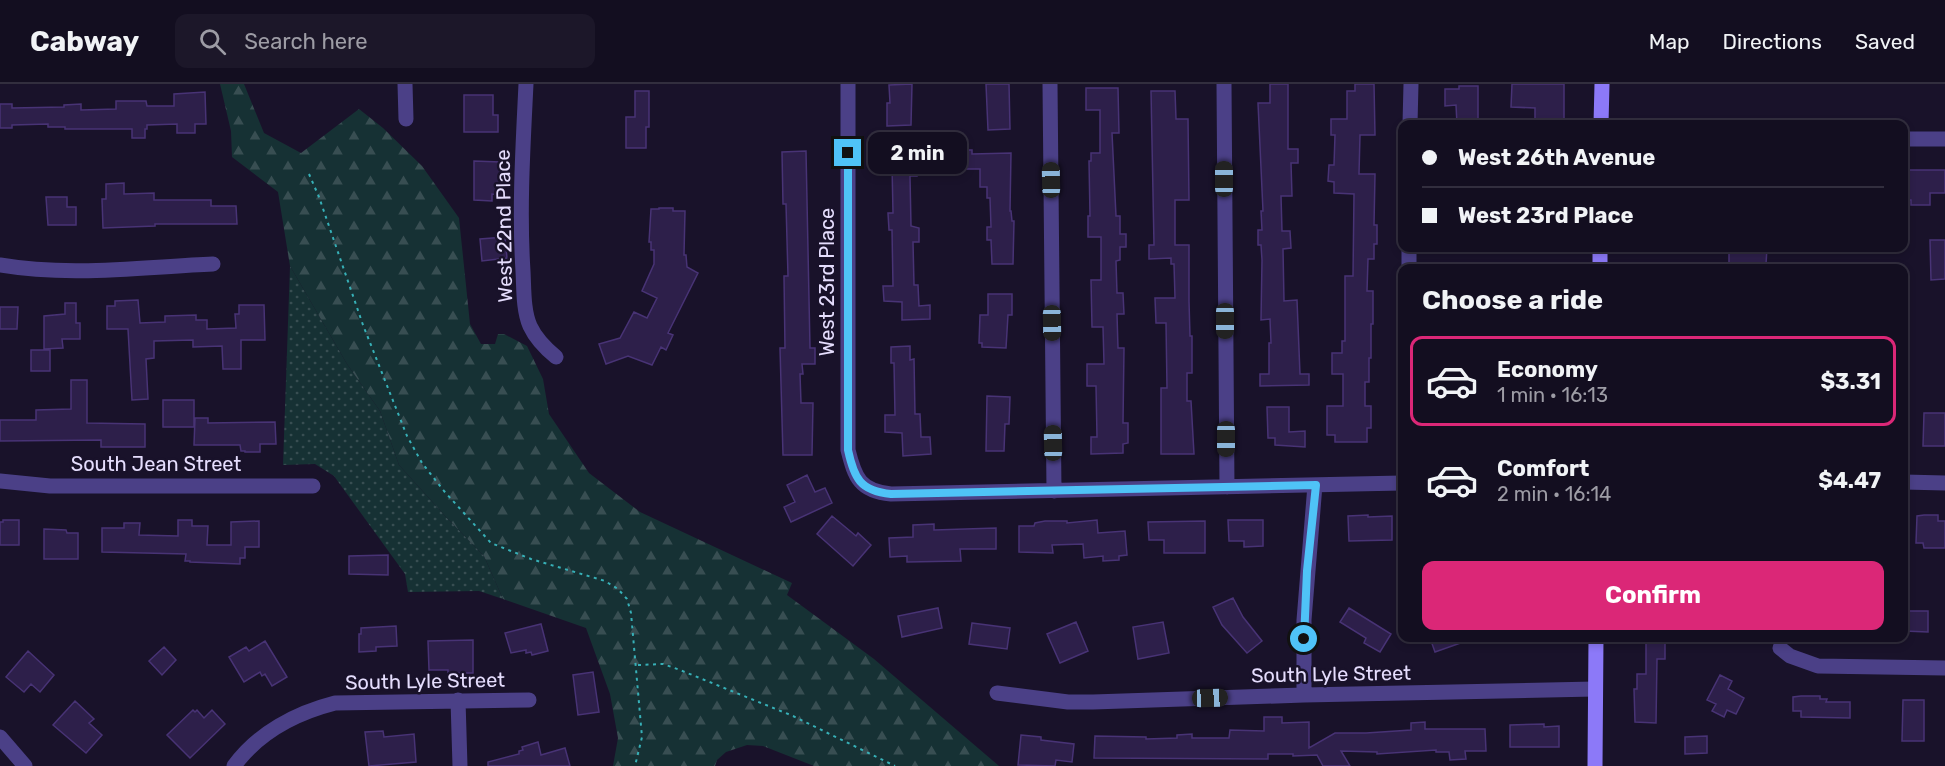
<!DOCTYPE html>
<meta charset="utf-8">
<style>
body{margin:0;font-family:Rubik,sans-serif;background:#1c1729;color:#f1f3f6;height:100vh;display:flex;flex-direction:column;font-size:22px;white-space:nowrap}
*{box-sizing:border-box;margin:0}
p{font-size:20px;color:#9d9ca5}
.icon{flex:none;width:33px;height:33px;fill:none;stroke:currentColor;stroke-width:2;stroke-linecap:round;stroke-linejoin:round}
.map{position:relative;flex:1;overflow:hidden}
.panel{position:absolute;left:1398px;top:180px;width:510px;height:378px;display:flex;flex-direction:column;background:#130e20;border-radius:12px;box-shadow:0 3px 9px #0003,0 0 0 2px #322e3e}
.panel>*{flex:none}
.banner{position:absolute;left:1398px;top:36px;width:510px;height:132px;border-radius:12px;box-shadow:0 3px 9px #0003,0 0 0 2px #322e3e;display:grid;align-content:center;height:132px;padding:0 24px;background:#130e20}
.end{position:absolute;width:27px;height:27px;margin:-14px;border:8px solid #4fc3f7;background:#111;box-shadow:0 0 0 3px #111}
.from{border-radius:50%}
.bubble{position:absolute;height:42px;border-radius:12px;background:#130e20;box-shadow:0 3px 9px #0003,0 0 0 2px #322e3e;font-size:20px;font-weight:700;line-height:42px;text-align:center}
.car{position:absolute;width:18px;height:36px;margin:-18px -9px;border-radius:8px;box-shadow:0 0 4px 2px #0007;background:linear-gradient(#222 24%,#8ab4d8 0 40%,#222 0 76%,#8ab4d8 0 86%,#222 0)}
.banner b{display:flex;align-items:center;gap:21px;height:57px;font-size:22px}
.banner b+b{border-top:2px solid #322e3e}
.banner i{width:15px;height:15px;background:#f1f3f6}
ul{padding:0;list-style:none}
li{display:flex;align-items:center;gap:18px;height:90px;margin:0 12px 9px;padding:0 12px;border:3px solid transparent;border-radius:12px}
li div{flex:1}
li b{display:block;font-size:22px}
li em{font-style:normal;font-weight:700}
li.current{border-color:#db2777}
li>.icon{width:54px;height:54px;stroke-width:1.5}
h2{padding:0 24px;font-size:27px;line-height:72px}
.button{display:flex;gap:12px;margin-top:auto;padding:12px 24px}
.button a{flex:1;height:69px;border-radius:12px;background:#db2777;color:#fff;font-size:24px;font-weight:700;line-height:69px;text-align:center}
header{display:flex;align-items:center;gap:36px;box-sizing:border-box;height:84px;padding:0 30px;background:#130e20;border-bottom:2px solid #322e3e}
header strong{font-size:28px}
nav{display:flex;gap:33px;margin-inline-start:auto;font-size:21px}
.search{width:420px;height:54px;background:#1c1729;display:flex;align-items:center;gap:15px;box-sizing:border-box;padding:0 21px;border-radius:12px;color:#9d9ca5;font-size:22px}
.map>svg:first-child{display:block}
.grass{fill:url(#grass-dots)}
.forest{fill:url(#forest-firs)}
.building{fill:#2d1f4a;stroke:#483375;stroke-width:1.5}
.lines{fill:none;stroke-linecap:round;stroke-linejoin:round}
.path{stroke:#37b0b7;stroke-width:2;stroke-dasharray:3 4.5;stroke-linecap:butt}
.minor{stroke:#4b4087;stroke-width:15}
.tertiary{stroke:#4b4087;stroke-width:15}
.secondary{stroke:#8c79f8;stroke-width:15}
.route{stroke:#4fc3f7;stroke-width:8}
.labels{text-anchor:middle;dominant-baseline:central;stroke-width:5;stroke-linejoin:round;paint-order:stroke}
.street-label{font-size:20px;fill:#e5ddfd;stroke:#19122a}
</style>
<header>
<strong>Cabway</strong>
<div class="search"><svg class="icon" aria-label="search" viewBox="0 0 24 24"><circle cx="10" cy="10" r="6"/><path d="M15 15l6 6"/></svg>Search here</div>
<nav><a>Map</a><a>Directions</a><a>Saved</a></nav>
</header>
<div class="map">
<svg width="1945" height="682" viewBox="0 0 1945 682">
<defs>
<pattern id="grass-dots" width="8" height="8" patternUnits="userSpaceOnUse" patternTransform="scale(1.5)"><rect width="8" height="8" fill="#163134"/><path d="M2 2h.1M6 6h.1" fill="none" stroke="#384e52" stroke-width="1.8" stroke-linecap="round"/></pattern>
<pattern id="forest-firs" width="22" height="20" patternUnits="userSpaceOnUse" patternTransform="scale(1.5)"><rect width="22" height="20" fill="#163134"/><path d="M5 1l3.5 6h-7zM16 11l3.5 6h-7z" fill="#384e52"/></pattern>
</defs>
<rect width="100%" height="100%" fill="#19122a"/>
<path class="grass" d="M290,182L347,280L380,327L399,381L447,434L484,472L503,515L479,507L408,508L405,490L334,392L315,380L283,381Z"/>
<path class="forest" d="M220,0H244L264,49L301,69L359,25L383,44L422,82L459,134L470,240L481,260H495L498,250H504L527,262L543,295L549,330L589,389L640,428L792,499L787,511L874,575L999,682H814L763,662L747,661L726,668L717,676L715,682H613L618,654L610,610L586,544L503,515L484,472L447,434L399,381L380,327L347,280L290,182L278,108L232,73L231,47Z"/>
<path class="building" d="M912,0L911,41L887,42V19H890L889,1Z
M986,0H1009L1010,45L988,46Z
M1270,0H1288V65H1298V79H1291L1292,112H1281L1282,147H1290L1291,164L1283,165L1284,217L1297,216L1300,290H1309V301L1260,302V290H1269V259H1271L1270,235L1261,236L1262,176L1261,161H1258V146H1262L1261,127H1263L1258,19H1270Z
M1355,0H1374L1375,51H1360L1359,90H1375L1374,141H1377V160H1374V175H1368L1367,207H1373V240H1371V274H1369V298H1365V322H1371V344H1367V358H1335V351H1327V322H1343V290H1332V269H1342V257H1345V192H1353L1354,110L1334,109V98L1328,97L1329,81H1334L1335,51H1331V35H1347V7H1355Z
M1512,0H1564V40H1535V24L1511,23Z
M1459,2H1478V40H1457L1456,21L1445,22V5H1459Z
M1086,4H1118L1119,49H1112L1116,132H1120V150H1126V163H1120V176L1116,177L1117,209H1123L1124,230H1117L1118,264H1124L1123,339H1128V359L1123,360V369L1091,370V353H1097L1096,302H1087V280H1104L1103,243H1092L1091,196H1101V153H1088V132H1090L1089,77H1091V69H1100V26H1086Z
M635,7H649V43H646V64H626V33H635Z
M1151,7H1175L1176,35H1188L1189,116H1175V161H1189V217L1190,252H1192V289H1187V317H1191L1194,370H1161V304H1167L1166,239H1156L1155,214H1175L1174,180H1171V174L1149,175V161H1154Z
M205,8L206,40H195V49H177V40L147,41V45H145V54H132V45H65V43H48V40L12,41V44H0V20H12V24L64,23V21L81,20V26L116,25V17H146L147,22H174V10Z
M464,11H493V31H498V48H464Z
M888,63H911L912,80H917V92H910L911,142L919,144V158H913L914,201H918L919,222L930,221V235L902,236V218L884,217L883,202H893L892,146H889L888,129H893L892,82H889Z
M956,66H972V70L1011,69L1010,127H1011L1012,137H1014L1013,180H992L991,156H987V143H991L990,114H987V103H980V85H956Z
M806,67L810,264H815V280H802L803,290H800L801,319H813L812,371H783L780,264H785L784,192H788L786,120H783L782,68Z
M474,77L500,78V111L492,110V117L474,116Z
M1904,86H1945V109H1930V121H1911V116H1904Z
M124,99V110L154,109V116H211V122H236L237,140H155V142L103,144L102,115H106V100Z
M46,113H67V123H76V141H48Z
M659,124H673V127H685L684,171H686L687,183L698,189L668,249L673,251L666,266L661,263L652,281L628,272L606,280L599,260L620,254L634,228L647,234L657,214L642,207L654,180V166H651V158H649L651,125H659Z
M505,153L507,174L482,177L480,155Z
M1930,156H1945V195L1931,196Z
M1729,164H1767L1766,180H1761V184H1737V181H1729Z
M988,210H1012V231H1008L1006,264L982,263V259H979L980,231H988Z
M138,216L140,239L165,238V232L196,231V236H207V245L236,244L235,230H239V221H264L265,256H241V285H223L222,262L193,263V256L154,257V274L146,275L148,315L132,316L128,245H107V222H115V217Z
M65,219H76V239H80V255H62L63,264L44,265V232L65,230Z
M0,223H18L17,245H0Z
M910,262V276L914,275L915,330H920L921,353H930L931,370L903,372L902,349L885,348V331H895L894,279H891V263Z
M31,266H50V287H31Z
M71,296H87V339L145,340V363H101V356L0,357V336H36V326L71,325Z
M987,312L1010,313L1009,340H1005L1004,367H986Z
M163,316H194V343H163Z
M1267,323H1289V348L1305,347V363L1275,361V354H1268Z
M1924,329H1945V362H1923Z
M195,334H208V339L275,338L276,360H260V368H245V367H241L240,361H194Z
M807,391L815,408L825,404L832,419L791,438L784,423L795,418L787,401Z
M1368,431V433L1392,432V456L1349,457L1348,432Z
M1924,431H1938V437H1945V464H1924L1923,459H1916L1917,432Z
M832,432L856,452L858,449L871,461L853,482L817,450Z
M3,436H19V461H0V438H3Z
M178,436H192V442H208L207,461H231V438L259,437V463H245V474H240V480L190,478V477H185L186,470L102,468V444H124V439H140L139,451L178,452Z
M1097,436L1098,449L1125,447L1127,471L1119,472V476L1103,477V472L1084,474L1083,460L1052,461L1053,469L1019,468V442H1034L1035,439L1045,437H1067V439Z
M1228,436H1263V462L1244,463V457H1229Z
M1205,437V469H1164V456H1149L1148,438Z
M934,440V446L996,444V465H960L961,477L907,478V472L890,473L889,454L913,453V441Z
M44,445L66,446L67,449H78V475H44Z
M388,471V491L349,490V472Z
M1233,514L1243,533L1262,557L1247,569L1222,541L1213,523Z
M938,524L942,544L902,553L898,532Z
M1349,524L1391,550L1380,568L1364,559L1366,554L1340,538Z
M1904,527H1928V548L1904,547Z
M1076,538L1088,567L1060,579L1047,550Z
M1163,538L1169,569L1138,575L1133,543Z
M972,539L1010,544L1007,565L969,560Z
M541,540L548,567L532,571L531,568L526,569V566L511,569L505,549Z
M396,542L397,562L376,563V567L359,568V550H361V544Z
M1430,554H1472V555L1435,568Z
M1646,554H1665V575H1657L1656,639L1635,638L1634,605H1637V590H1646Z
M473,556V589H448V586H429L428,557Z
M265,557L287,593L272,602L265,590L262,592L260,588L244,598L229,573L246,563L249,567Z
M164,563L176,576L162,591L149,577Z
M28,567L54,591L40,608L31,600L24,608L6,593Z
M593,588L599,628L578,631L573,591Z
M1720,591L1732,597L1728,605L1744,614L1736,630L1727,626L1724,633L1712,627L1716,620L1707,616Z
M1801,612H1820V615H1827L1826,618H1850V634L1801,633V627H1793V613Z
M1903,616H1924V657H1902Z
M75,617L94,635L89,639L102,651L86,669L53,641Z
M193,626L195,628L197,626L204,634L212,626L225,640L190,674L167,651Z
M1264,633H1282V639L1309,638V664L1335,649H1366L1411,646V639L1425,638V645H1485L1486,667H1465L1466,675L1450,676L1449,668H1436V666L1377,670V668L1341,667L1350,682H1323L1317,671L1293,672V670H1268V675L1094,674L1095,652L1146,653V655L1177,654V651L1192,650V654H1229L1230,646L1264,647Z
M1544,640V643L1559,642V663H1510V641Z
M383,647L384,653L414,650L416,678L369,682L365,648Z
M1021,651L1041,653V656L1074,660L1072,678L1056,676L1055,682L1018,681Z
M1707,652V669L1685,670V653Z
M538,658L541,671L565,664L570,682H488V678L519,670V667L523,666L522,663Z"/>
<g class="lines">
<path class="path" d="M309,90L319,113L363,241L407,352L422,379L444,407L491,459L531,475L605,497L618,505L627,515L631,529L642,653L635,682
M638,581L663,580L680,586L793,632L895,682"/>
<path class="minor" d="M405,0L406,35
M526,0C523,62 519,125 523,187C524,204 523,226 530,242C536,255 545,264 556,273
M848,0V366C855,394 860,407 891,410L1402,399
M1050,0L1054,407
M1224,0L1227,403
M1410,40L1411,0
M0,181C70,193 143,183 213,180
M1409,184V164
M0,397L50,402H313
M1904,398L1945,399
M1780,564L1790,572L1818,582L1945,584
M997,609L1068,618H1093L1304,611L1595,605
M1304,611V536L1315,401
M458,616L460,682
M0,653L25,682
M234,682C258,649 296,629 335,619L529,616"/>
<path class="tertiary" d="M1904,55H1945"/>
<path class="secondary" d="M1601,40L1602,0
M1600,184V164
M1595,682L1596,554"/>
</g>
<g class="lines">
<path class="route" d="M848,69V366C854,394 860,407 891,410L1316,401L1307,487L1304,555"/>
</g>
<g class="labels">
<g class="street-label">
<text transform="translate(504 142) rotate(-91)">West 22nd Place</text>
<text transform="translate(827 198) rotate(-90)">West 23rd Place</text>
<text x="156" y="380">South Jean Street</text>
<text transform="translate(1331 590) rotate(-1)">South Lyle Street</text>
<text transform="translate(425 597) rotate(-1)">South Lyle Street</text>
</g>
</g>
</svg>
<i class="end from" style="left:1304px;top:555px"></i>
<i class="end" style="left:848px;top:69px"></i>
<div class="bubble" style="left:868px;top:48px;width:99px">2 min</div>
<i class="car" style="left:1224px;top:95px;rotate:0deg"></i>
<i class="car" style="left:1051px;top:96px;rotate:359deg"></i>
<i class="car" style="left:1225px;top:237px;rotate:180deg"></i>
<i class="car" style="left:1052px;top:239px;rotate:179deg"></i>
<i class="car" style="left:1226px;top:355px;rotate:180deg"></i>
<i class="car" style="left:1053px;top:359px;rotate:359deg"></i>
<i class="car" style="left:1210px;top:614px;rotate:88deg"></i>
<div class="banner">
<b><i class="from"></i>West 26th Avenue</b>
<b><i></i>West 23rd Place</b>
</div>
<section class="panel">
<h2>Choose a ride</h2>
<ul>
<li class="current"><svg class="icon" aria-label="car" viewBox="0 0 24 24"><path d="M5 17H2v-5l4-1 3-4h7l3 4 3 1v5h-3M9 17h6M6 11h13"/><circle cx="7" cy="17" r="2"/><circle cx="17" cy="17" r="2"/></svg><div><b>Economy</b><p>1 min · 16:13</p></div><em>$3.31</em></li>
<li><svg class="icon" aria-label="car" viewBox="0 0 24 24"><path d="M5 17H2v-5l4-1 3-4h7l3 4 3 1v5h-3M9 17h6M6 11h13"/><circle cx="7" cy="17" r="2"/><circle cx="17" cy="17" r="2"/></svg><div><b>Comfort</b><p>2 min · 16:14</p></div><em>$4.47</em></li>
</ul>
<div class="button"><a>Confirm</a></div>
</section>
</div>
